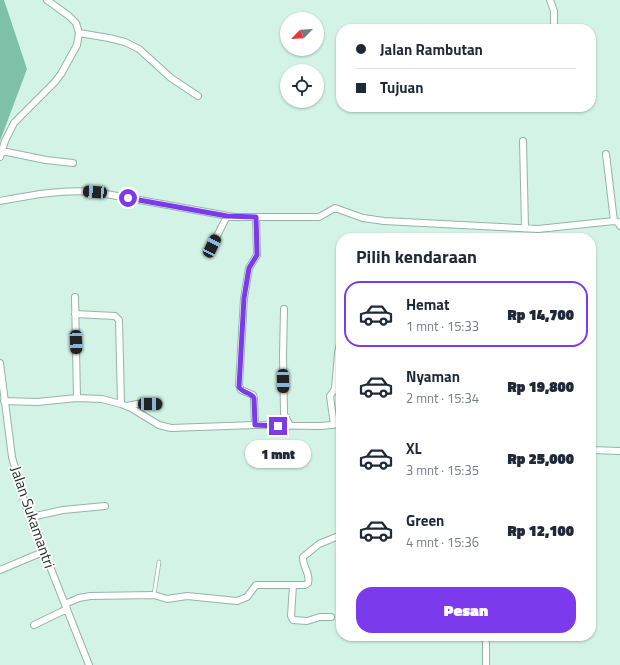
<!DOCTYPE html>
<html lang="id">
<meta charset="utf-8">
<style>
body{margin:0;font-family:"Titillium Web",sans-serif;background:#f6f6f7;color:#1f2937;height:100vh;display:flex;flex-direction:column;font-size:15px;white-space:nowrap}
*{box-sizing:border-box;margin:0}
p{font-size:13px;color:#747a83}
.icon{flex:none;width:22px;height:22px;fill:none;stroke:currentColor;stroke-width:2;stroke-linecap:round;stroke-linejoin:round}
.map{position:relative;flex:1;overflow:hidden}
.panel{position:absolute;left:336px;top:233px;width:260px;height:408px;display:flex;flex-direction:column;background:#fff;border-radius:16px;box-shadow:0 1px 3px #0004}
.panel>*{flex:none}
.hud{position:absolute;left:336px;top:24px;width:260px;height:88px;border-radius:16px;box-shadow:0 1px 3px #0004;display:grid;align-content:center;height:88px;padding:0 20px;background:#fff}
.needle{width:26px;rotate:246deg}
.tools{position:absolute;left:280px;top:12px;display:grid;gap:8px}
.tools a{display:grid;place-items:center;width:44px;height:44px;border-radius:50%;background:#fff;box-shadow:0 1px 3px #0004;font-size:20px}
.end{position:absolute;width:18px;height:18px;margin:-9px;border:5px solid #7c3aed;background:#fff;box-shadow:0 0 0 2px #fff}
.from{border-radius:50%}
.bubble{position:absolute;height:28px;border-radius:14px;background:#fff;box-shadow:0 1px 3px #0004;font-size:13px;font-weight:800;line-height:28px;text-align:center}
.car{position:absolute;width:12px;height:24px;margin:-12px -6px;border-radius:5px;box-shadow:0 0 3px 1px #0007;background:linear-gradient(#222 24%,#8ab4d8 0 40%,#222 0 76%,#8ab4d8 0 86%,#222 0)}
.hud b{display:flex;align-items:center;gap:14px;height:38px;font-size:15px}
.hud b+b{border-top:1px solid #e0e1e3}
.hud i{width:10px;height:10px;background:#1f2937}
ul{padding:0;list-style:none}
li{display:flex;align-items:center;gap:12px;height:66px;margin:0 8px 6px;padding:0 12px;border:2px solid transparent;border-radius:16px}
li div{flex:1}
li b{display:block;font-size:15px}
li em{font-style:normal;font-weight:800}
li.active{border-color:#7c3aed}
li>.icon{width:36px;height:36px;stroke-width:1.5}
h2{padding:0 20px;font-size:18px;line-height:48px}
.cta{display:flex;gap:8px;margin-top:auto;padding:8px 20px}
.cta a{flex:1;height:46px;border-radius:16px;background:#7c3aed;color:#fff;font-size:16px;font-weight:800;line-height:46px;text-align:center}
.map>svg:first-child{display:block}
.forest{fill:#7fc0a8}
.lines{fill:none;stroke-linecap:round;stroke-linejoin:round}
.service-casing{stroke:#94b4a7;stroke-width:4.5}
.minor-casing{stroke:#94b4a7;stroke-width:8}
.service{stroke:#fff;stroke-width:3}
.minor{stroke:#fff;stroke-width:6}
.route{stroke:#7c3aed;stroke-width:5}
.labels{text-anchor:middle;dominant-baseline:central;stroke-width:3.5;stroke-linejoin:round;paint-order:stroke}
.street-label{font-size:15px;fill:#24312c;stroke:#fff}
</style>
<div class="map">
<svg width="620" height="665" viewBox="0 0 620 665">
<rect width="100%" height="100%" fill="#d2f3e6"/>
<path class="forest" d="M0,0H4L27,69L0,141Z"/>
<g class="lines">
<defs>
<path id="service" d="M154,595L159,562"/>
<path id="minor" d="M550,0L554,11V29
M79,33L109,38L125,42L139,49L171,78L198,96
M523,141L525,228
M2,151L46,160L73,163
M606,154L614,221
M0,157L5,141L14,123L54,83L61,74L77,45L79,33L76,23L69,16L47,0
M0,201C32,195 62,189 95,192L234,217H319L335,208L363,218L384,221L538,229L614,221L618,222L620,226
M212,246L227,216
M75,297L77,398
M284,309L283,356L284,414L290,426
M75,314L115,316L119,320L121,404
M0,363L12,457L24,501L89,665
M4,401L37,402L77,398L102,399L121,404L131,408L159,425L171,428L255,425L321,426L341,424
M127,406L137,404H159
M255,425L254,398L253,395L241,390L239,385L244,298L249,268L257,255L256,217
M334,425L330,396L335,389L338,353L341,339
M591,450L620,451
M31,517L63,510L105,506
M0,570L43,552
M293,585L291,616L293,620L307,621L320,617H331
M65,604L79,598L90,596L154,595L167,599L187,596L237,601L247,597L256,585H305L308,583C311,574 302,566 303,557L319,544L341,535
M34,625L67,609
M486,636V665"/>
</defs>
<use href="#service" class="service-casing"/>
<use href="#minor" class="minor-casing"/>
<use href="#service" class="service"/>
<use href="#minor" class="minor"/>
</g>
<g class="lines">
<path class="route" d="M128,198L227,216L256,217L257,255L249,268L244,298L239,387C242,393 251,392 254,398L255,425L278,426"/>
</g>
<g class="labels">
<g class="street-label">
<text transform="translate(33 517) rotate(71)">Jalan Sukamantri</text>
</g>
</g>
</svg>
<div class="tools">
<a><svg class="needle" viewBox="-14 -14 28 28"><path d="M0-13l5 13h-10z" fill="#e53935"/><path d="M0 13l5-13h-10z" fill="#747a83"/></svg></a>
<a><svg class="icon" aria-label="locate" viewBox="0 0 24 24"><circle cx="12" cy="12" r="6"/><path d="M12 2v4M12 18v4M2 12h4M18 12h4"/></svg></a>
</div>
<i class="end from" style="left:128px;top:198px"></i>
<i class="end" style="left:278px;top:426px"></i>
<div class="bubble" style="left:245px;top:440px;width:66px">1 mnt</div>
<i class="car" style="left:95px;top:192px;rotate:274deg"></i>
<i class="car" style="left:212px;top:246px;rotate:26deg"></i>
<i class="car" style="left:76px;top:342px;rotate:178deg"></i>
<i class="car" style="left:283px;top:381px;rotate:179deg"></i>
<i class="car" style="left:150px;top:404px;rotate:91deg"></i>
<div class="hud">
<b><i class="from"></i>Jalan Rambutan</b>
<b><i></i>Tujuan</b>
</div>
<section class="panel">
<h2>Pilih kendaraan</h2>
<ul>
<li class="active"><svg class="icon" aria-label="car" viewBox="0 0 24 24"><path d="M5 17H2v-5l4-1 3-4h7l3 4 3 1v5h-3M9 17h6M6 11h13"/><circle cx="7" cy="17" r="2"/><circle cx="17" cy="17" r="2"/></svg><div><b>Hemat</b><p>1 mnt · 15:33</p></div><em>Rp 14,700</em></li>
<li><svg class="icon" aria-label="car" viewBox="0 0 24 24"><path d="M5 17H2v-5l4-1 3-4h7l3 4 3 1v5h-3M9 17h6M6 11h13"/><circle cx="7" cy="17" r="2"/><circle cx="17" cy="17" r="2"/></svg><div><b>Nyaman</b><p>2 mnt · 15:34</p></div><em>Rp 19,800</em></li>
<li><svg class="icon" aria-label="car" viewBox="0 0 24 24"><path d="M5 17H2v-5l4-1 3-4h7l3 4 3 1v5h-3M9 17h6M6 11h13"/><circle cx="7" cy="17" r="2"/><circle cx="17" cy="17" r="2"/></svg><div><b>XL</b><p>3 mnt · 15:35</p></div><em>Rp 25,000</em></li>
<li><svg class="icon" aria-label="car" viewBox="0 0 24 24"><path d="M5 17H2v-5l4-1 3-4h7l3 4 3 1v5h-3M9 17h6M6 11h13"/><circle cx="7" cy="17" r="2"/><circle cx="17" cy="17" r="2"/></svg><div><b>Green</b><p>4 mnt · 15:36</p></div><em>Rp 12,100</em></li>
</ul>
<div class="cta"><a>Pesan</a></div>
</section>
</div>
